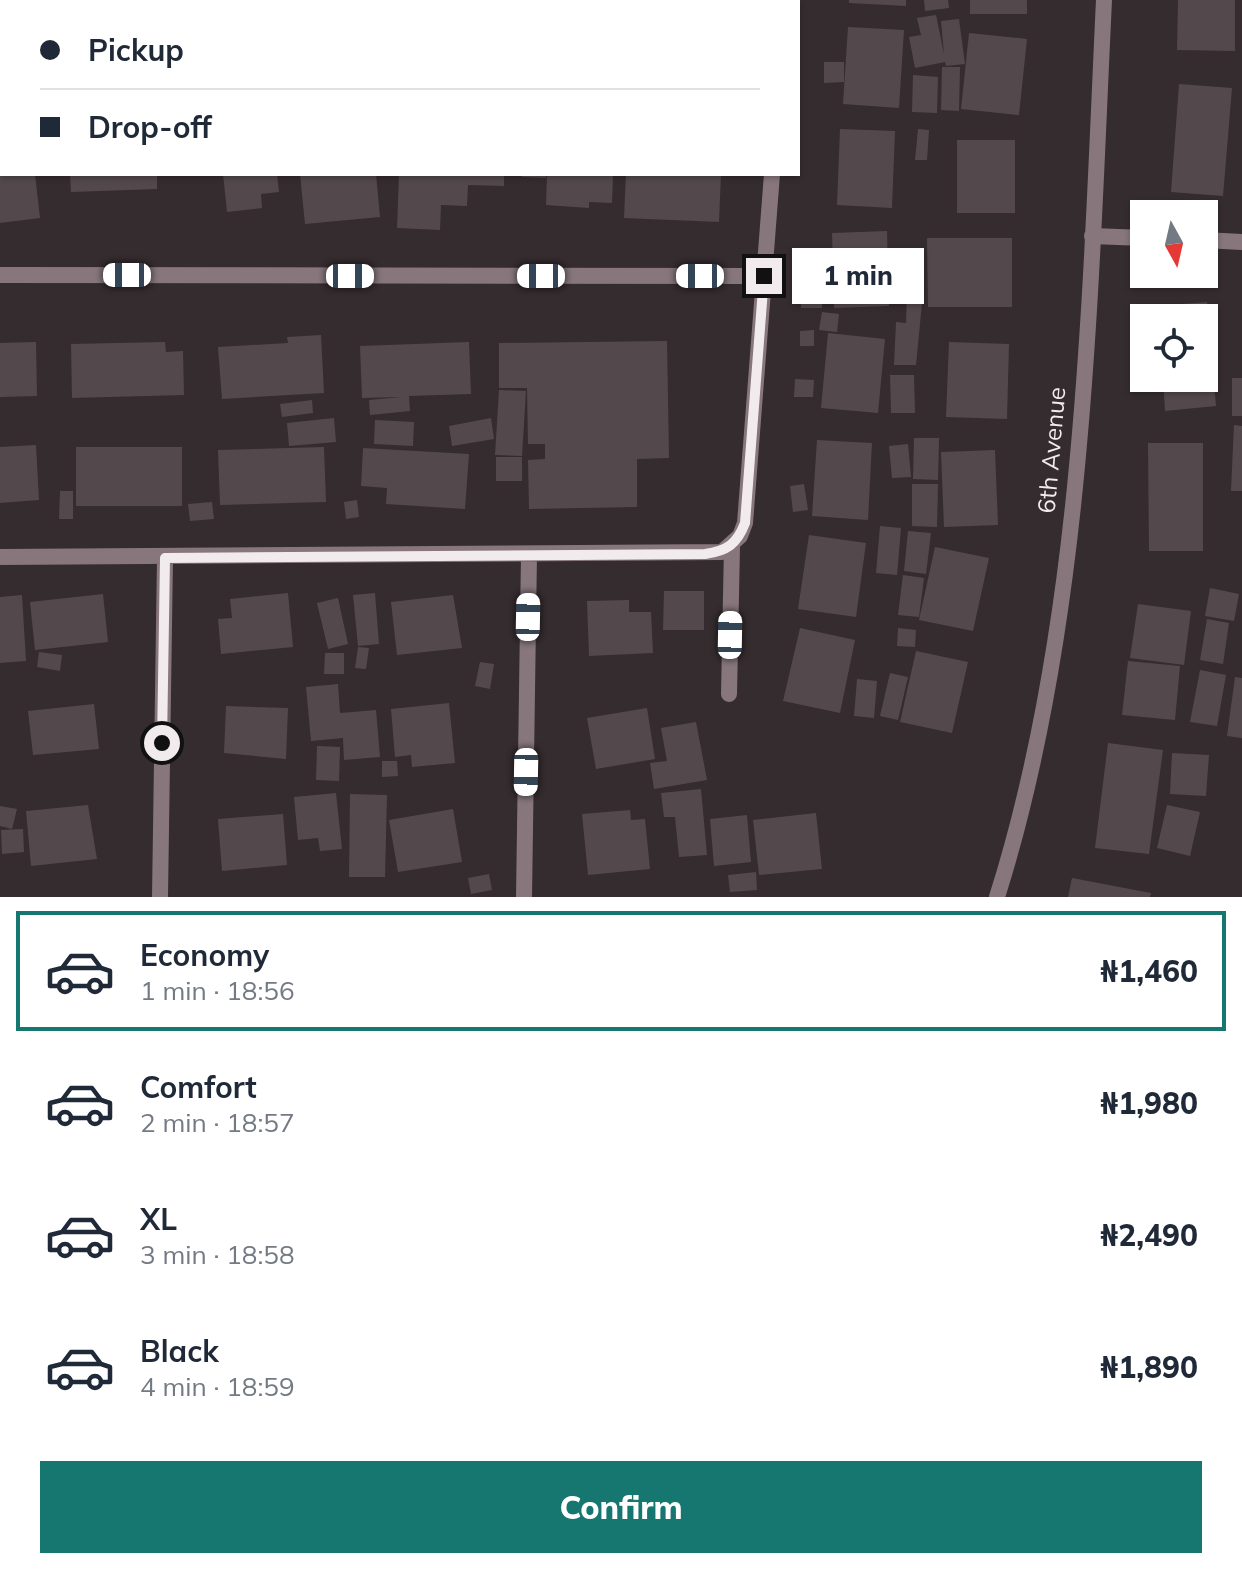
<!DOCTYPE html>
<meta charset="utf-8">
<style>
body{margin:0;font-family:Mulish,sans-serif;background:#f6f6f7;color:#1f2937;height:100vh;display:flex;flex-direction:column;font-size:30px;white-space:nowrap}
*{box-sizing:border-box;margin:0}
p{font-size:26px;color:#747a83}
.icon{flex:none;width:44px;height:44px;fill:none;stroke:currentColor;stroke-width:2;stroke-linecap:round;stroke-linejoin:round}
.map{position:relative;height:897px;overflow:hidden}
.side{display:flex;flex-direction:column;background:#fff;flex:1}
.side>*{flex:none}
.hud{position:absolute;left:0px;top:0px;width:800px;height:176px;box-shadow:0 2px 6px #0004;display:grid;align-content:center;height:176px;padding:0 40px;background:#fff}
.needle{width:52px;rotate:172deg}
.tools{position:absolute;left:1130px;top:200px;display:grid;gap:16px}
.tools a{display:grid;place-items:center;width:88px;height:88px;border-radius:0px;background:#fff;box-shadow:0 2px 6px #0004;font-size:40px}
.end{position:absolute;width:36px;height:36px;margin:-18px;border:10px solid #f2ebed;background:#111;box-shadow:0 0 0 4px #111}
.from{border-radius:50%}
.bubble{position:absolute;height:56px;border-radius:0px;background:#fff;box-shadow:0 2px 6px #0004;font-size:26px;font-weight:800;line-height:56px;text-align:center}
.car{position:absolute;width:24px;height:48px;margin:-24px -12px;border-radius:10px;box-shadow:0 0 6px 2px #0007;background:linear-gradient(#fff 24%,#345 0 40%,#fff 0 76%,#345 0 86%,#fff 0)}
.hud b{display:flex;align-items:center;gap:28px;height:76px;font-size:30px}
.hud b+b{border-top:2px solid #e0e1e3}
.hud i{width:20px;height:20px;background:#1f2937}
ul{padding:14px 0 0;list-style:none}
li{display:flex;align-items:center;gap:24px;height:120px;margin:0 16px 12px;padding:0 24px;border:4px solid transparent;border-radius:0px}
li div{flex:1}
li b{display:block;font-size:30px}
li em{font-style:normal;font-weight:800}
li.active{border-color:#167670}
li>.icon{width:72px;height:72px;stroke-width:1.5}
.cta{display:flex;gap:16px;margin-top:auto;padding:16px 40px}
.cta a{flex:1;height:92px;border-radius:0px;background:#167670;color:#fff;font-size:32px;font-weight:800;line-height:92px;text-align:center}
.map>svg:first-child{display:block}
.building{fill:#53494c}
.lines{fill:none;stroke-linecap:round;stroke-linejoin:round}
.minor{stroke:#87777c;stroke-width:16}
.tertiary{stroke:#87777c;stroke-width:16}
.route{stroke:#f2ebed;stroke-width:10}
.labels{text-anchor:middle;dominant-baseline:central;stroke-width:7;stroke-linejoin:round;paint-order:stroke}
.street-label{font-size:24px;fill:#f2ebed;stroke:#352c2f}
</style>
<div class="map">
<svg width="1242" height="897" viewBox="0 0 1242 897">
<rect width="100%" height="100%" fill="#352c2f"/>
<path class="building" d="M849,0H906V6L849,3Z
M924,0H948L949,8L925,11Z
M970,0H1027V14H970Z
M1178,0H1235V51L1177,50Z
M936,15L944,54L941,21L959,19L965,64L946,66L945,62L915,68L909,37L921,35L917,18Z
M848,27L904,30L899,108L843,104Z
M969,33L1027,39L1019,115L961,109Z
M824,62H844V82L824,83Z
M942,67H960L959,111L941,110Z
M913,75L938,77L937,113L912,112Z
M1179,84L1232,88L1223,196L1171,192Z
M840,129L895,131L892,208L837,205Z
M918,129L929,130L927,160H915Z
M957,140H1015V213H957Z
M0,174H35L40,218L0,223Z
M70,174H157V189L71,192Z
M223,174H277L279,192L261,194L262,208L227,212Z
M300,174H376L380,217L305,224Z
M399,174H504V186L468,185L467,206L441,205L440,230L397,228Z
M522,174H546V178L522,177Z
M547,174H613L612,203L589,202V208L546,205Z
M626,174H721L719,222L624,218Z
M887,231L889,306L834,308L832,233Z
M927,238H1012V307H928Z
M801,275H822V308H801Z
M907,292L923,293L916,365H894L896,322L906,323Z
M1207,302L1216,406L1165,411L1163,378H1204V318H1158L1157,306Z
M822,312L839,314L837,332L819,330Z
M814,330V346H800V331Z
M828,333L885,339L878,413L821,408Z
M321,335L324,393L222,399L218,347L288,343L287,337Z
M667,341L669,458L637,459V507L529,509L528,460L545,459V444H528L527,388H499V343Z
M36,342L37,396L0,397V343Z
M165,342L166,352L183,351L184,395L72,398L71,344Z
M469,342L471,394L409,396L410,411L370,415L369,400L401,397L362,398L360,346Z
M949,342L1009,344L1007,419L946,417Z
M890,375H914L915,413H891Z
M1232,378H1242V416H1232Z
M795,379L814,380L813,397H794Z
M499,390L526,391L522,456L495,455Z
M312,400L313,413L282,417L280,404Z
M334,418L336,442L289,446L287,423Z
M491,418L494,439L452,446L449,426Z
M375,420L414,422L413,446L374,444Z
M1234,425L1242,426V491H1231Z
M914,438H939L938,480L913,479Z
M817,440L872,443L868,520L812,516Z
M1148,443H1203V551H1149Z
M908,444L911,477L892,478L889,446Z
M36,445L39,500L0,503V447Z
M76,447H182V506H76Z
M324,447L326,502L220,505L218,450Z
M363,448L469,454L465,509L386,504L387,488L361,486Z
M995,450L998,525L944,527L941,452Z
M496,457H522V481H496Z
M804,484L808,510L793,512L790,486Z
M912,484H938L937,527L912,526Z
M60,491H73V519H59Z
M357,500L359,517L346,519L344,502Z
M212,502L214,519L190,521L188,504Z
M880,526L901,528L897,575L876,573Z
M908,531L931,533L926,574L904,571Z
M809,535L866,543L856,617L798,609Z
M935,547L989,558L973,631L919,620Z
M903,575L924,578L919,617L898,615Z
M1210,588L1239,594L1234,621L1205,616Z
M664,591H704V630H663Z
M288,593L293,647L221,654L218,619L232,618L230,599Z
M375,593L379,644L358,646L353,595Z
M103,594L108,642L35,650L30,602Z
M22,595L26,661L0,663V597Z
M453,595L462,648L397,655L391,602Z
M338,598L348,644L328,649L317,603Z
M629,600V612H651L653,653L589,656L587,601Z
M1138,604L1191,611L1184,665L1130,658Z
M1207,619L1229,623L1223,664L1200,660Z
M800,628L855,640L840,713L783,701Z
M898,628L916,630L915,647L897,646Z
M358,647L369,648L366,669L355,668Z
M916,651L968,662L952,733L900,722Z
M39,652L62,655L60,671L37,667Z
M325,653H344V674H324Z
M1128,661L1180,666L1175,720L1122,715Z
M480,662L494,664L490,689L475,686Z
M1200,670L1226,675L1217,726L1190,722Z
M890,673L908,677L898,720L880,716Z
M1235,677L1242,678V738L1227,736Z
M857,679L877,681L874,718L854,716Z
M338,684L340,713L376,710L380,757L344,760L343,738L311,741L306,687Z
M449,703L455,763L412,767L411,755L395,757L391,709Z
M94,704L99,749L33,755L28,711Z
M226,706L288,708L286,759L224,753Z
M647,708L655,759L596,769L587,718Z
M696,722L707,780L654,789L650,763L667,761L661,728Z
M1108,743L1163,750L1149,854L1095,848Z
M317,746L340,747L339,781L316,780Z
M1172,753L1209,755L1206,796L1170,794Z
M382,761H397L398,776L382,777Z
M701,789L707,855L679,857L675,817H664L661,793Z
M336,793L342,849L320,851L318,838L298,840L294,797Z
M350,794L387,795L385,877H349Z
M88,805L97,859L31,866L26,811Z
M1167,805L1200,812L1190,856L1157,848Z
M0,806L17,809L12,829L0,826Z
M453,809L462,862L398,872L389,820Z
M630,810L631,820L645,819L650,869L588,875L582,814Z
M816,813L822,869L759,875L753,820Z
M283,814L287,865L222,871L218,819Z
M747,815L751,862L714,866L710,819Z
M23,829L24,852L2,854L1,830Z
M756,872L757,890L730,892L728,875Z
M489,874L492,890L471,894L468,878Z
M1072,878L1151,893L1150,897H1068Z"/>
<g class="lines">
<path class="minor" d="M785,2L786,0
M1092,236L1144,238
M1204,240L1242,242
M0,275L764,276
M0,557L722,552L740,536L745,523L772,174
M729,694L732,546
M160,897L165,558
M524,897L529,554"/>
<path class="tertiary" d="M997,897C1085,619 1090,290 1104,0"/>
</g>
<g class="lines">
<path class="route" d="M162,743L165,558L705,554C727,551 737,544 745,523L764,276"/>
</g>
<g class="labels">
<g class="street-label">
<text transform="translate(1051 450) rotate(-85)">6th Avenue</text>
</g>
</g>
</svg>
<div class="tools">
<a><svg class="needle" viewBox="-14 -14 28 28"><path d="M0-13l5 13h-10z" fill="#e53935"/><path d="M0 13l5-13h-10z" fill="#747a83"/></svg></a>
<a><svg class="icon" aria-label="locate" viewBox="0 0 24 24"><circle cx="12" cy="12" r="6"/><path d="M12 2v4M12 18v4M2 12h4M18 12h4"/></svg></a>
</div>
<i class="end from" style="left:162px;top:743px"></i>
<i class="end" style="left:764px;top:276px"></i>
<div class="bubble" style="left:792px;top:248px;width:132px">1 min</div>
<i class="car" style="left:127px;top:275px;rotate:270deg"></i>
<i class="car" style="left:350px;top:276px;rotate:90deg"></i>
<i class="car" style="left:541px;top:276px;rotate:270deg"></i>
<i class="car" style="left:700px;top:276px;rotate:270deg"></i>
<i class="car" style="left:528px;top:617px;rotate:1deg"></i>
<i class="car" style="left:730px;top:635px;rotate:1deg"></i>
<i class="car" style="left:526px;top:772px;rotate:181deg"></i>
<div class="hud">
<b><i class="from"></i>Pickup</b>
<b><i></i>Drop-off</b>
</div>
</div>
<section class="side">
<ul>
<li class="active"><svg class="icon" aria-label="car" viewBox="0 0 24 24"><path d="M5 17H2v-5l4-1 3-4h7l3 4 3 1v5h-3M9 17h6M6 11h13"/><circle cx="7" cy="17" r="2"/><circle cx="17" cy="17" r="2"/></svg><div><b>Economy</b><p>1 min · 18:56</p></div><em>₦1,460</em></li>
<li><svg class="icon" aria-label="car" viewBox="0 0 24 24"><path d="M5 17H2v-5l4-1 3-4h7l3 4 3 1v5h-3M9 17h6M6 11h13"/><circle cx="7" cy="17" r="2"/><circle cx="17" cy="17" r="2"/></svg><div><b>Comfort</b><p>2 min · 18:57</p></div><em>₦1,980</em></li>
<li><svg class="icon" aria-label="car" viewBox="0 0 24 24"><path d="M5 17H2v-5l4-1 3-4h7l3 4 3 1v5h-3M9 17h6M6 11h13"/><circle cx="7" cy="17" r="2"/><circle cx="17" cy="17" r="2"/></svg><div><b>XL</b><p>3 min · 18:58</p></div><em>₦2,490</em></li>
<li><svg class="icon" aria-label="car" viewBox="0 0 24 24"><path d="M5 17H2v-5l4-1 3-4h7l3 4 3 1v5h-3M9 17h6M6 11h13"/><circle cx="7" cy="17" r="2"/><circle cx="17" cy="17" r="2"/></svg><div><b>Black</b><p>4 min · 18:59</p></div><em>₦1,890</em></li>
</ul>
<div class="cta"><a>Confirm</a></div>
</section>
